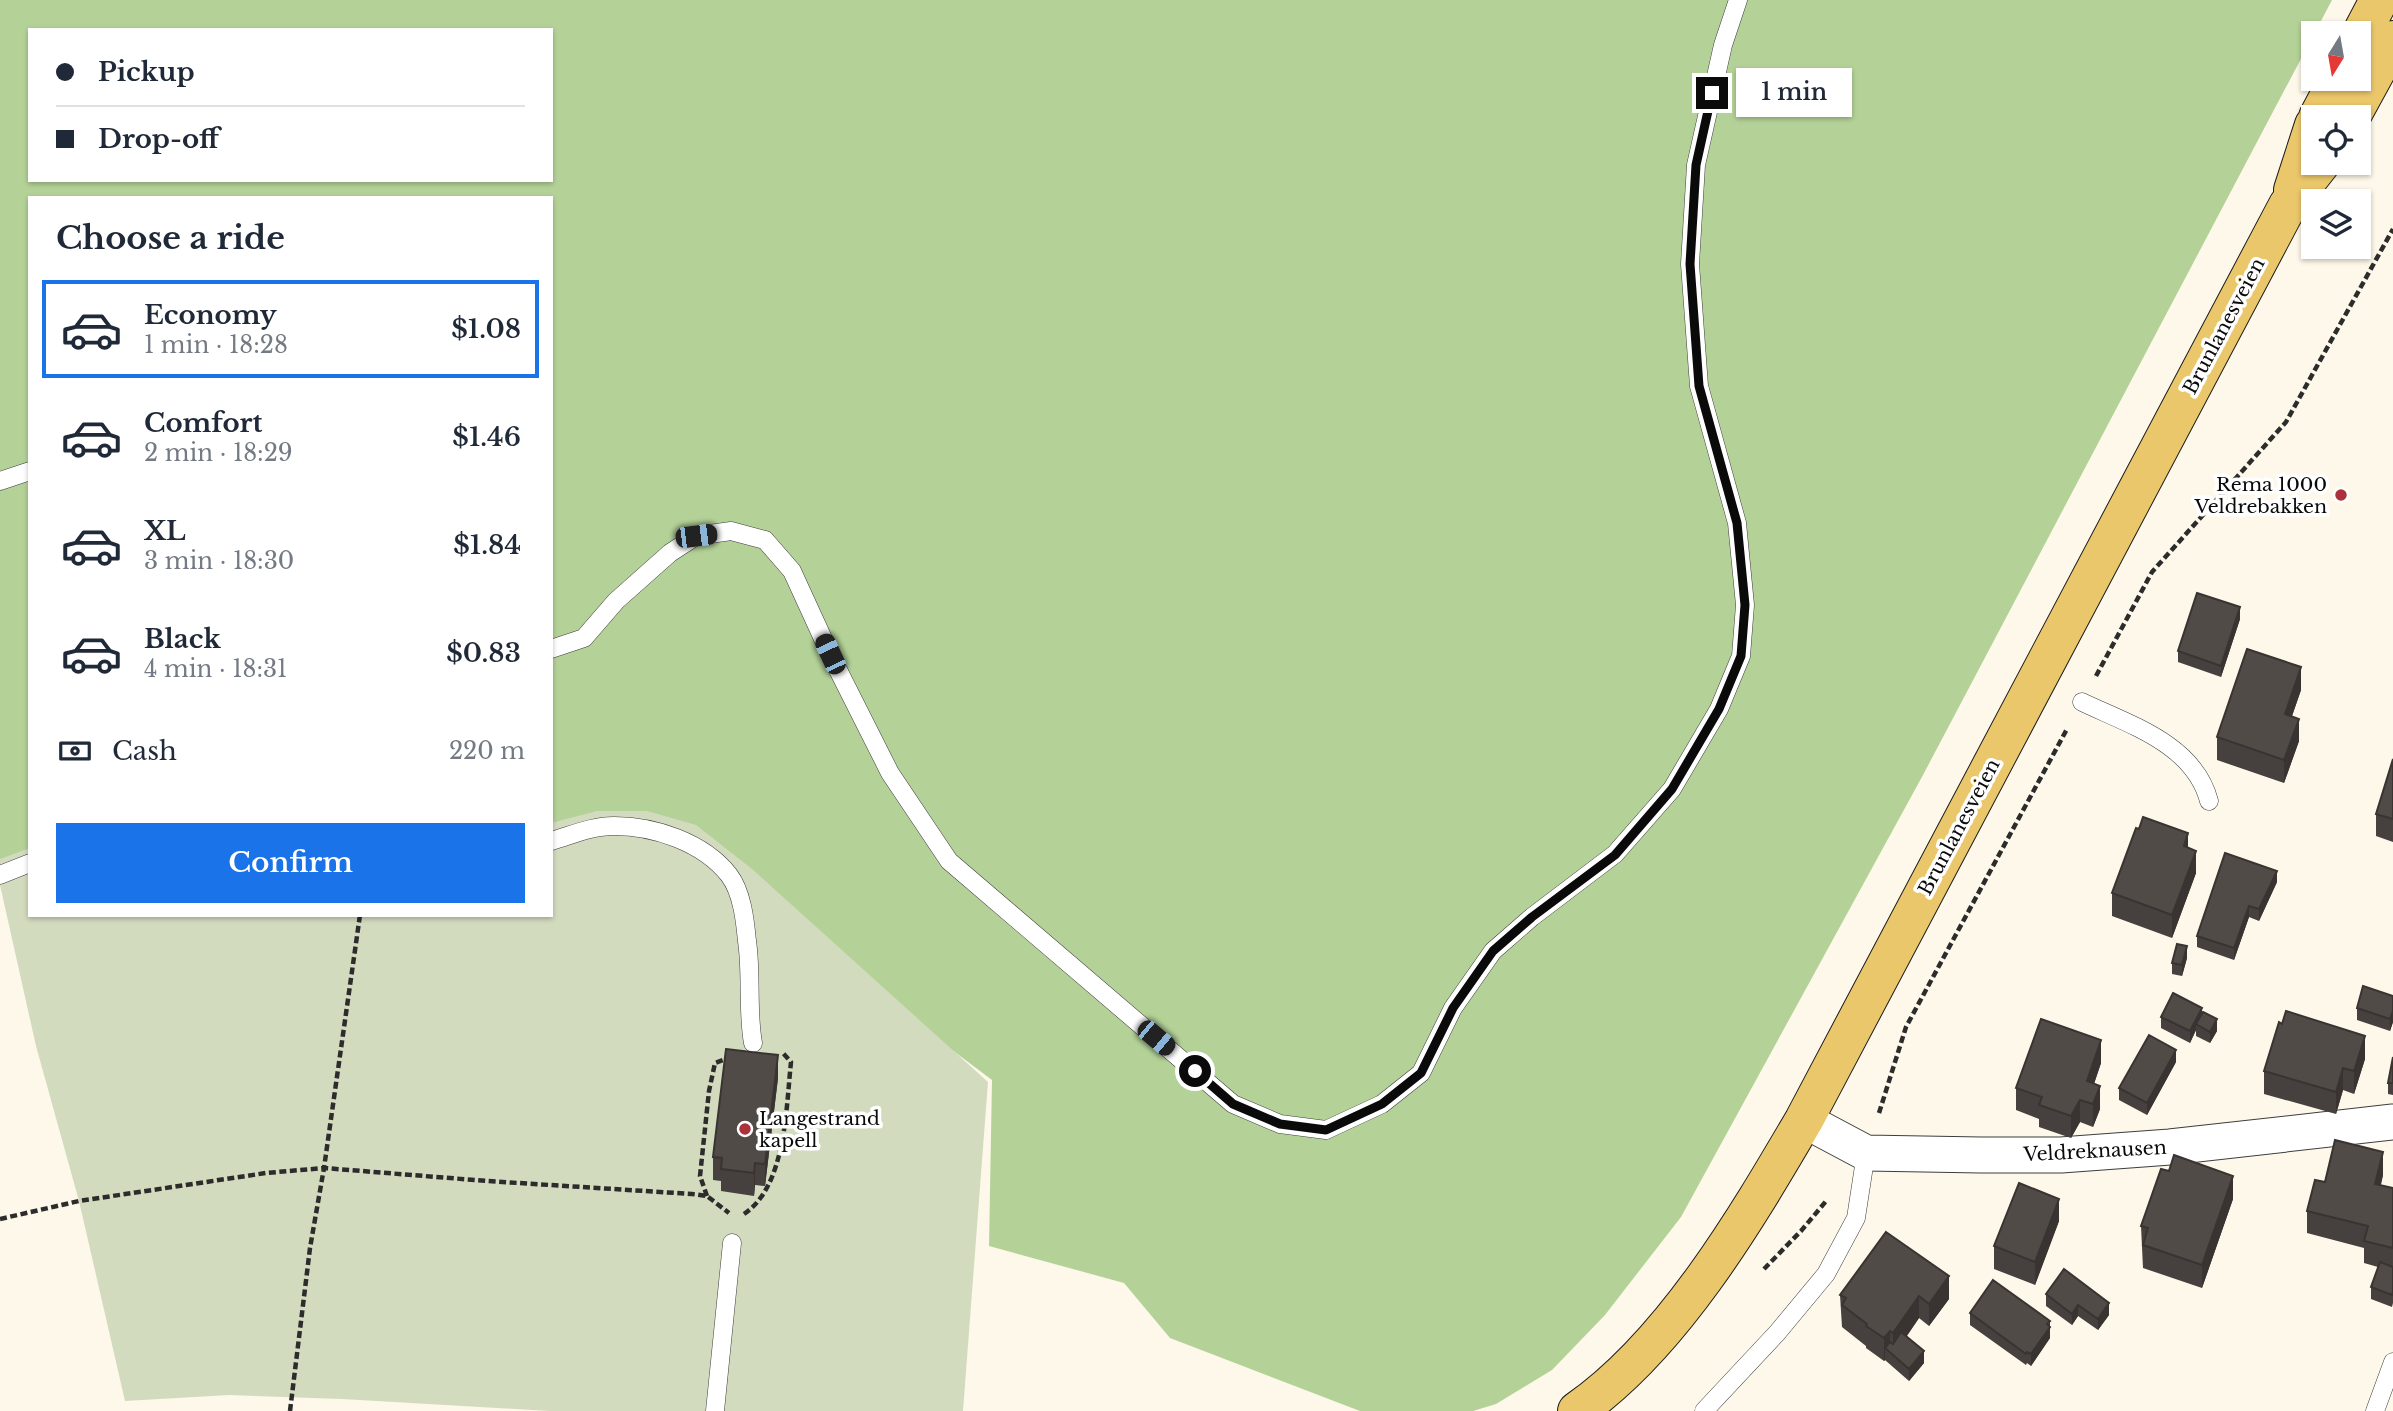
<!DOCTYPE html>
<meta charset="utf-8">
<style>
body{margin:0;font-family:"Libre Baskerville",serif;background:#f6f6f7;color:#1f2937;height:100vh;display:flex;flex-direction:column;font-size:26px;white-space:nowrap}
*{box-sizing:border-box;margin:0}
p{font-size:23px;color:#747a83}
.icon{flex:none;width:38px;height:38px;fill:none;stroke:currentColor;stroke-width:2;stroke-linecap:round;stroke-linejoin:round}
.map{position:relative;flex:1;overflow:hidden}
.panel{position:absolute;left:28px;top:196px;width:525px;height:721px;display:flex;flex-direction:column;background:#fff;border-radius:0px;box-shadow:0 2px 5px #0004}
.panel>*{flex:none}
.guide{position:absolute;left:28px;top:28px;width:525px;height:154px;border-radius:0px;box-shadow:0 2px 5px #0004;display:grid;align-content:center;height:154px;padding:0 28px;background:#fff}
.needle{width:46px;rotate:191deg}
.fabs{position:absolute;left:2301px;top:21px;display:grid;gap:14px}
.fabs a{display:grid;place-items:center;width:70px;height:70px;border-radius:0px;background:#fff;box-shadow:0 2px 5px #0004;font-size:35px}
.end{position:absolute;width:32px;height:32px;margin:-16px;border:9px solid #0a0a0a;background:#fff;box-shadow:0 0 0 4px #fff}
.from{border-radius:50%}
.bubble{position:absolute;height:49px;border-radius:0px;background:#fff;box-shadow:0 2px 5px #0004;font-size:23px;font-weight:600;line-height:49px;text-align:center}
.car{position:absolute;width:21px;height:42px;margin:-21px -10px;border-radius:9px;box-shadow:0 0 5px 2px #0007;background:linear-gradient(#222 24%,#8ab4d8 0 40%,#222 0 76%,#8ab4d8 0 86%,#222 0)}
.guide b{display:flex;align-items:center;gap:24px;height:66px;font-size:26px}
.guide b+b{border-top:2px solid #e0e1e3}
.guide i{width:18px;height:18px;background:#1f2937}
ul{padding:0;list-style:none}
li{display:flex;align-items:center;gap:21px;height:98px;margin:0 14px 10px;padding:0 14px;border:4px solid transparent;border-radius:0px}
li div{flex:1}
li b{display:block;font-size:26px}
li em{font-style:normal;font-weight:600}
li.selected{border-color:#1a73e8}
li>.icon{width:63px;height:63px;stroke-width:1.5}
h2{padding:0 28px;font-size:32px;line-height:84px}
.pay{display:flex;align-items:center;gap:18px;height:77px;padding:0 28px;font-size:26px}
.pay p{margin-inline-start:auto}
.primary-button{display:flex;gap:14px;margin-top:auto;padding:14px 28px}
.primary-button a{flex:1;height:80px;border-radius:0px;background:#1a73e8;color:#fff;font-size:28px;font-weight:600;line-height:80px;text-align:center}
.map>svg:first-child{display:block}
.forest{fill:#b4d298;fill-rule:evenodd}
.cemetery{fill:#d3dbbe}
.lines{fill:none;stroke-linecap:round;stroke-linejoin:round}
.lane-casing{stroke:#3d3d3d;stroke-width:19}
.street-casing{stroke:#3d3d3d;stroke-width:37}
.primary-casing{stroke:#1b1b1b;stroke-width:40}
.path{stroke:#2c2c2c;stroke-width:4.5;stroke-dasharray:7 3.5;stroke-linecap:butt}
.lane{stroke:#fff;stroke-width:18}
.street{stroke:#fff;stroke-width:35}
.primary{stroke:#ebc76b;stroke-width:38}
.wall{fill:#46403e}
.shaded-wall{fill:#393432}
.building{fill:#514b48;stroke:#393432;stroke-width:2}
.route{stroke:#0a0a0a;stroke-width:9}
.poi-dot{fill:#ab313b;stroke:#fff;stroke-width:2.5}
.labels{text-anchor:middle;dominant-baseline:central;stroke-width:7;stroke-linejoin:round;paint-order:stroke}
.street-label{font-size:19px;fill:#0a0a0a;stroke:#fff}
.poi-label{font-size:19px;fill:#0a0a0a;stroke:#fff;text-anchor:end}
</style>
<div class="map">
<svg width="2393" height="1411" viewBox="0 0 2393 1411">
<rect width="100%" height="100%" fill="#fdf8e9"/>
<path class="forest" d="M0,0H2332L1923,775L1681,1217L1605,1315L1552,1370L1496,1404L1473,1411H1360L1170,1338L1124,1283L989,1246L992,1080L746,895L551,876V198H30V859L0,873ZM30,30H551V180H30Z"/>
<path class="cemetery" d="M597,811H647L696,825L752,869L988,1082L963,1411H549L342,1399L229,1395L125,1401L79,1201L36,1046L0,885V859L30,848V915H551V823Z"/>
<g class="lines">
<defs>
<path id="lane" d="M0,481L30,471
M551,649L584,638L616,601L670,553L696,536L731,531L765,540L792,571L830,654L890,773L949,861L1233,1104L1280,1124L1326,1130L1382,1104L1421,1073L1453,1008L1493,951L1532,917L1615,854L1672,789L1719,709L1741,656L1745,605L1737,523L1699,386L1690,264L1696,165L1723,45L1738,0
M2082,702C2130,725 2194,744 2209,801
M551,841C572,835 592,826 614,826C654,826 703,842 729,875C742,892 745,920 747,941C752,975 747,1009 753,1043
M0,875L30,863
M715,1411L732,1243
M1704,1411L1777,1333L1826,1274L1856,1218L1866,1153
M2375,1411L2393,1362"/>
<path id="street" d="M1804,1120L1866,1153L1981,1155H2061L2170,1147L2393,1122"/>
<path id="primary" d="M2359,38L2379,0
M2318,117L2338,79
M2351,117L2393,40
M2293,190L2314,125
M1577,1411C1672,1345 1746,1219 1804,1120L2288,205L2321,163"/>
</defs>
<use href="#lane" class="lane-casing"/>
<use href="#street" class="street-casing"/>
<use href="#primary" class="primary-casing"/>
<path class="path" d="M2096,676L2152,572L2286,422L2393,229
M1879,1113L1906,1027L2067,729
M707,1196L700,1176L709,1091L715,1063L728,1058
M744,1214C786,1186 786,1108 791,1062L782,1052
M0,1219L79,1201L266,1173L324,1168L487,1181L692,1194L707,1196L729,1213
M1764,1269L1801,1231L1827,1200
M290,1411L310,1248L324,1168L360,915"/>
<use href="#lane" class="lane"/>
<use href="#street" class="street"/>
<use href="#primary" class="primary"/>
</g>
<path class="wall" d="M2240,619L2221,677L2178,662V651Z
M2301,690L2292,716L2299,741L2284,783L2217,760V737Z
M2393,759V842L2376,836V814Z
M2188,848L2196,873L2172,938L2112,916V893Z
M2277,882L2259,921L2249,917L2234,960L2197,947V936Z
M2187,958L2182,976L2172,974V963Z
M2393,996V1022L2390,1031L2357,1020V1008Z
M2202,1014L2217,1031L2210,1043L2196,1036V1030L2190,1043L2161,1028V1017Z
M2393,1057V1095L2388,1094V1083Z
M2365,1059L2354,1094L2343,1090L2336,1114L2264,1094V1071Z
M2176,1062L2147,1115L2119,1100V1088Z
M2101,1063L2094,1084L2100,1109L2093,1127L2080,1122L2071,1138L2039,1127V1119L2016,1110V1088Z
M778,1078L765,1186L755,1185L754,1196L721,1191V1181L713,1180V1157Z
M2383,1175L2381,1185L2393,1188V1303L2392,1307L2371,1299V1287L2378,1267L2364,1263V1248L2307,1233V1211L2325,1182Z
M2233,1199L2202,1288L2143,1268L2141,1226Z
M2059,1221L2035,1285L1994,1269V1246Z
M1886,1232L1949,1299L1929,1326L1919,1318L1907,1336L1924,1363L1909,1381L1885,1360L1884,1361L1866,1348V1346L1842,1327L1840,1295Z
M2046,1294L2109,1315L2098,1330L2078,1316L2072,1325L2046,1306Z
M1970,1313L2050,1326V1338L2031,1366L2027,1363L2026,1365L1970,1325Z"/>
<path class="shaded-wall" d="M2240,607V619L2221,677V666Z
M2301,667V690L2285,736V714Z
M2299,719V741L2284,783V760Z
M2188,833V856L2184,846Z
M2196,851V873L2172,938V915Z
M2277,871V882L2259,921V909Z
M2249,906V917L2234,960V948Z
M2187,946V958L2182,976V965Z
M2202,1008V1019L2196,1024V1030L2190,1043V1031Z
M2393,1011V1022L2390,1031V1019Z
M2217,1019V1031L2210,1043V1032Z
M2365,1036V1059L2354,1094V1071Z
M2101,1040V1063L2087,1104V1081Z
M2176,1050V1062L2147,1115V1103Z
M778,1055V1078L765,1186V1164Z
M2343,1068V1090L2336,1114V1092Z
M2100,1086V1109L2093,1127V1104Z
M2080,1100V1122L2071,1138V1116Z
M2383,1152V1175L2375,1206V1184Z
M755,1163V1185L754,1196V1173Z
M2233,1176V1199L2202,1288V1265Z
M2059,1199V1221L2035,1285V1262Z
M1949,1276V1299L1929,1326V1304Z
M1919,1296V1318L1893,1355V1333Z
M2109,1303V1315L2098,1330V1319Z
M2078,1305V1316L2072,1325V1314Z
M2050,1321V1338L2031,1366V1354Z
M1890,1331V1353L1885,1348V1360L1884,1361V1338Z
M1924,1351V1363L1909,1381V1369Z"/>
<path class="building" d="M2197,593L2240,607L2221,666L2178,651Z
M2247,649L2301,667L2285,714L2299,719L2284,760L2217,737Z
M2393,759V819L2376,814Z
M2143,817L2188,833L2184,846L2196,851L2172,915L2112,893L2136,828L2139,829Z
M2225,853L2277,871L2259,909L2249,906L2234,948L2197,936Z
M2177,944L2187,946L2182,965L2172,963Z
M2363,986L2393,996V1011L2390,1019L2357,1008Z
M2173,993L2202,1008L2190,1031L2161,1017Z
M2286,1011L2365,1036L2354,1071L2343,1068L2336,1092L2264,1071L2279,1022L2282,1024Z
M2203,1012L2217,1019L2210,1032L2196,1024Z
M2041,1019L2101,1040L2087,1081L2100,1086L2093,1104L2080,1100L2071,1116L2039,1105L2042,1097L2016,1088Z
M2149,1035L2176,1050L2147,1103L2119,1088Z
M726,1049L778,1055L765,1164L755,1163L754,1173L721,1169L722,1158L713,1157Z
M2393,1057V1083H2388Z
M2335,1140L2383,1152L2375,1184L2393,1188V1248L2364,1241L2368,1226L2307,1211L2315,1180L2325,1182Z
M2174,1155L2233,1176L2202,1265L2143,1245L2148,1228L2141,1226L2161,1169L2169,1171Z
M2019,1183L2059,1199L2035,1262L1994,1246Z
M1886,1232L1949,1276L1929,1304L1919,1296L1893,1333L1890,1331L1884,1338L1866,1326L1867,1324L1842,1305L1846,1298L1840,1295Z
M2380,1262L2393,1267V1292L2392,1295L2371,1287Z
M2064,1269L2109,1303L2098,1319L2078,1305L2072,1314L2046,1294Z
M1993,1280L2050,1321L2047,1324L2050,1327L2031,1354L2027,1352L2026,1354L1970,1313Z
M1901,1332L1924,1351L1909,1369L1885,1348L1890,1342L1893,1344Z"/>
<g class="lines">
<path class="route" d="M1195,1071L1233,1104L1280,1124L1326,1130L1382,1104L1421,1073L1453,1008L1493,951L1532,917L1615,855L1672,789L1719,709L1741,656L1745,605L1737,523L1699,386L1690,264L1696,165L1712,93"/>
</g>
<g class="poi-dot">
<circle cx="2341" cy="495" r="7"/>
<circle cx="745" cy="1129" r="7"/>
</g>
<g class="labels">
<g class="street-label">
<text transform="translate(2224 326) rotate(-62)">Brunlanesveien</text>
<text transform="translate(1959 827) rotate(-62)">Brunlanesveien</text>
<text transform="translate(2095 1151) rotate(-3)">Veldreknausen</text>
</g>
<g class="poi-label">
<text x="2327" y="484">Rema 1000<tspan x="2327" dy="22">Veldrebakken</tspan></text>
<text x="759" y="1118" text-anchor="start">Langestrand<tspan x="759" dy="22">kapell</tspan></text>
</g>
</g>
</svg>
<div class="fabs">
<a><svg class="needle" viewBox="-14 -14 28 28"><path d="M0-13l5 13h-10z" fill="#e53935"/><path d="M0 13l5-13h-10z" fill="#747a83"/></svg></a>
<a><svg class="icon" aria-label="locate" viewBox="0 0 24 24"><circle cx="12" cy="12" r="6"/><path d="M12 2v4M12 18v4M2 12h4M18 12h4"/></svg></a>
<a><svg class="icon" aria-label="layers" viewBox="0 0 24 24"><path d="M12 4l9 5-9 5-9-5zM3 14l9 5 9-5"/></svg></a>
</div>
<i class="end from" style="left:1195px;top:1071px"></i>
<i class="end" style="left:1712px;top:93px"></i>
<div class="bubble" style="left:1736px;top:68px;width:116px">1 min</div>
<i class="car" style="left:696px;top:536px;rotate:83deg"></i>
<i class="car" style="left:830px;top:654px;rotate:335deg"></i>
<i class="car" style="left:1156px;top:1038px;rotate:130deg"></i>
<div class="guide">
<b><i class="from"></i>Pickup</b>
<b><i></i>Drop-off</b>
</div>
<section class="panel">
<h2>Choose a ride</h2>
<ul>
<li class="selected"><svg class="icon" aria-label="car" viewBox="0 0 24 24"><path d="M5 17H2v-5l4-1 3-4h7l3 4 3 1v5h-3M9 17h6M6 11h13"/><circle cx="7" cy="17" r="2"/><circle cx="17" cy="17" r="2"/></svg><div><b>Economy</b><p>1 min · 18:28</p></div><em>$1.08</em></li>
<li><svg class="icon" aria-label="car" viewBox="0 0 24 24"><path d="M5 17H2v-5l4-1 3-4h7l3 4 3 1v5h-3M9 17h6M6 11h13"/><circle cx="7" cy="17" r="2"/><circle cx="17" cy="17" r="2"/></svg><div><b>Comfort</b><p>2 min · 18:29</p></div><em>$1.46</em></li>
<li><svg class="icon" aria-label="car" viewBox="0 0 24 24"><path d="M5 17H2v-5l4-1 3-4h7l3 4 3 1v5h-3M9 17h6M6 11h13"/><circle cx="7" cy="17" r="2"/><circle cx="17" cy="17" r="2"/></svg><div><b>XL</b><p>3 min · 18:30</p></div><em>$1.84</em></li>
<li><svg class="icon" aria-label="car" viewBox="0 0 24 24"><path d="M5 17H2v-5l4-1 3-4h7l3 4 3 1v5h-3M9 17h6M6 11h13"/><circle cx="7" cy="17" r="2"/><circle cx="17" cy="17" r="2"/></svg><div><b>Black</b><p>4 min · 18:31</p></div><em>$0.83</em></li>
</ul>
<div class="pay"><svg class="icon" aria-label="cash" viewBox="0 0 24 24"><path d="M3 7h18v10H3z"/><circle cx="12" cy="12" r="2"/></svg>Cash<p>220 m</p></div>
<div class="primary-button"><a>Confirm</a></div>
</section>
</div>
